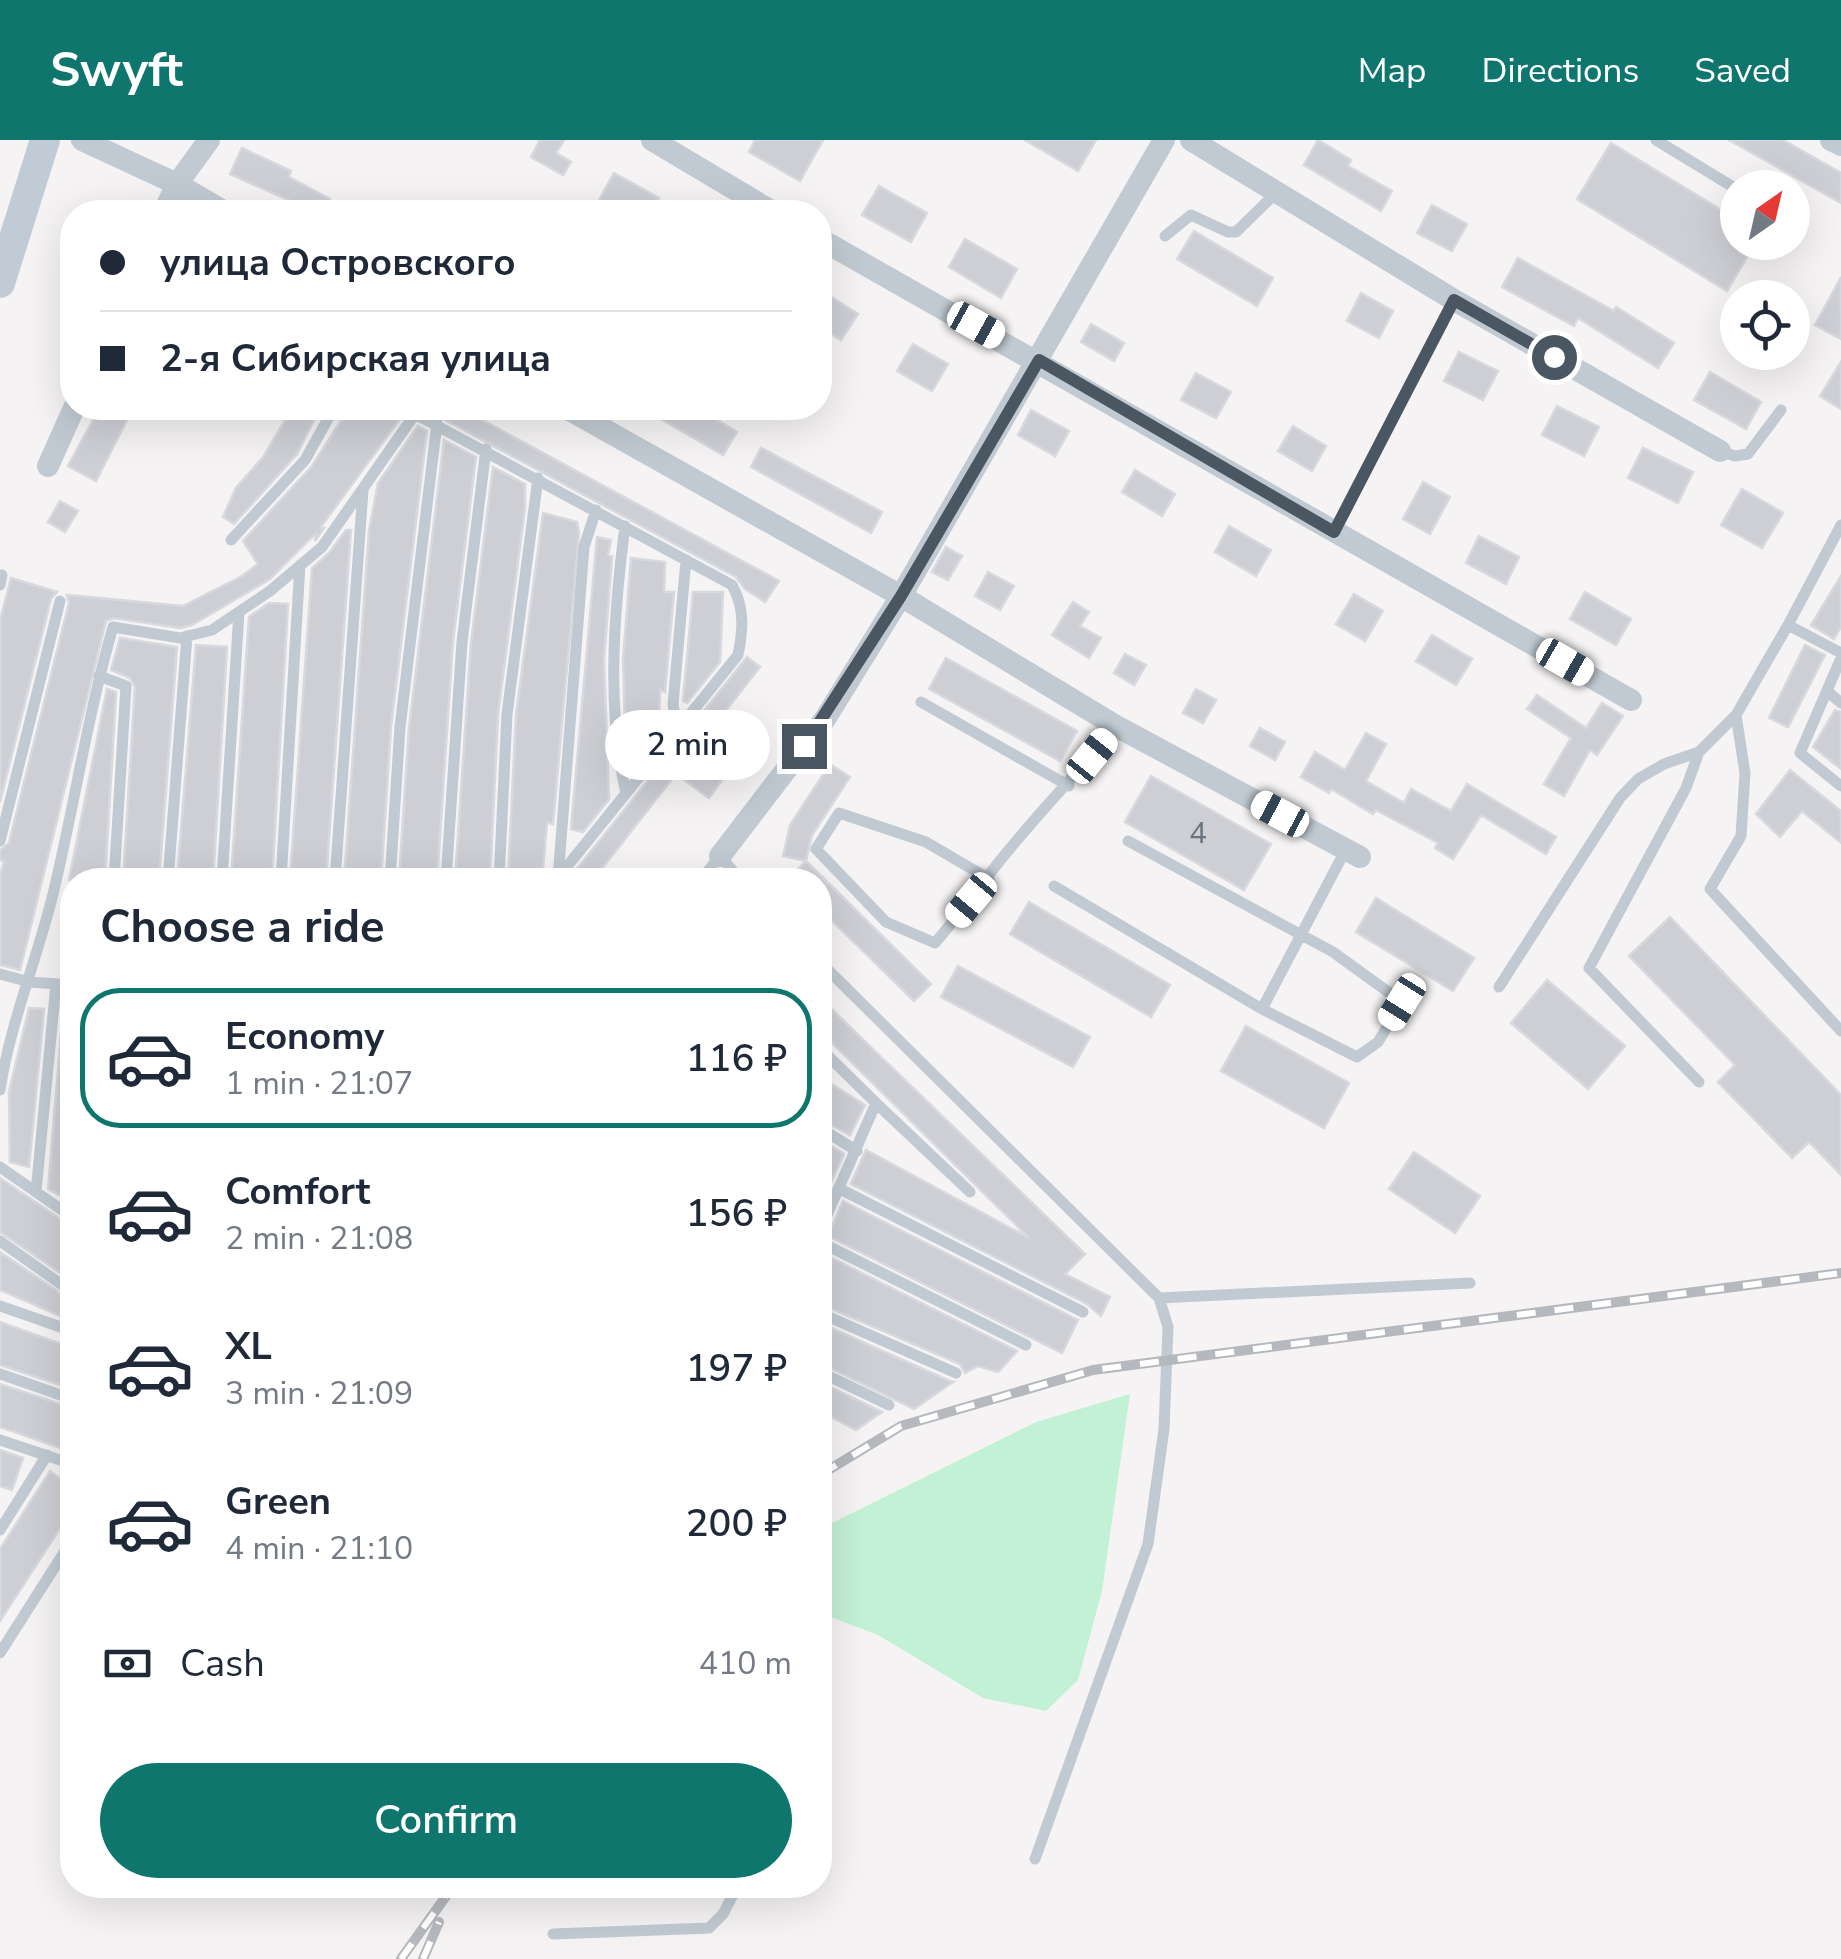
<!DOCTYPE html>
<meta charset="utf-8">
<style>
body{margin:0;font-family:"Nunito Sans",sans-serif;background:#f2f2f3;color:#1f2937;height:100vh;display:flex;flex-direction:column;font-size:38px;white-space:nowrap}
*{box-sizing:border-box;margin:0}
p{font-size:32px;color:#747a83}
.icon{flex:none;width:55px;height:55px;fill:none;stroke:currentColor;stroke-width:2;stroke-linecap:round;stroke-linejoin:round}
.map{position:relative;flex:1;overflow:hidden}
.drawer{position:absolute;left:60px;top:728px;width:772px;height:1030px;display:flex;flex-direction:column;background:#fff;border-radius:40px;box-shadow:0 10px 40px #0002}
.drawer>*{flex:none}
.hud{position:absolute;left:60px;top:60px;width:772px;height:220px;border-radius:40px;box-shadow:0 10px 40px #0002;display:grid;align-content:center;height:220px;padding:0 40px;background:#fff}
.needle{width:65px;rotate:34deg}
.tools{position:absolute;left:1720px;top:30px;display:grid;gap:20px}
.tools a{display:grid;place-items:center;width:90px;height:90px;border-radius:50%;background:#fff;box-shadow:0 10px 40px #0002;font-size:50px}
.end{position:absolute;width:45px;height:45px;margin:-22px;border:12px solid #4a5661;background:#fff;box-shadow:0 0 0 5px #fff}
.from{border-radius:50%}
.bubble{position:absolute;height:70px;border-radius:35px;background:#fff;box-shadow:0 10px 40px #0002;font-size:32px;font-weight:600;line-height:70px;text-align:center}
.car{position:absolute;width:30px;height:60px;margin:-30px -15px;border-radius:12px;box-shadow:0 0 8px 2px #0007;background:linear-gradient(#fff 24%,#345 0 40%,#fff 0 76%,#345 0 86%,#fff 0)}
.hud b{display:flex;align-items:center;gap:35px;height:95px;font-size:38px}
.hud b+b{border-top:2px solid #e0e1e3}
.hud i{width:25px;height:25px;background:#1f2937}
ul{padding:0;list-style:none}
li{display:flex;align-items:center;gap:30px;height:140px;margin:0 20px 15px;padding:0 20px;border:5px solid transparent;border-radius:40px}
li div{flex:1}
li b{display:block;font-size:38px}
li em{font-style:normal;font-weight:600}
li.active{border-color:#0f766e}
li>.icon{width:90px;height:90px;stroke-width:1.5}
h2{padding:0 40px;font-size:45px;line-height:120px}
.pay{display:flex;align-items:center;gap:25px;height:110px;padding:0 40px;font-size:38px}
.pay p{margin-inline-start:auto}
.action{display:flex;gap:20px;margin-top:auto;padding:20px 40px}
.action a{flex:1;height:115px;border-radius:60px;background:#0f766e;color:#fff;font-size:40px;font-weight:600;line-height:115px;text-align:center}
header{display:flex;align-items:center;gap:60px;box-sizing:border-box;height:140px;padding:0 50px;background:#0f766e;color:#fff}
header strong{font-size:48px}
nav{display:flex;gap:55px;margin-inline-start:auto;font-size:35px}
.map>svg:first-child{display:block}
.green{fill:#c3f1d5}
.building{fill:#cdcfd5;stroke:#d7d9de;stroke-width:2.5}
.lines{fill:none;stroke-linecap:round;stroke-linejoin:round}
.lane{stroke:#c1cad2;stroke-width:11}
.street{stroke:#c1cad2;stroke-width:22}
.secondary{stroke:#c1cbd6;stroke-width:30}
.rail-casing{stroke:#b5b8bd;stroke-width:10}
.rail{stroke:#fff;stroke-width:6;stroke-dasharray:19;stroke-linecap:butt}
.route{stroke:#4a5661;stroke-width:12}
.labels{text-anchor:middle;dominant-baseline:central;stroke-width:10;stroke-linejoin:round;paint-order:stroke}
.number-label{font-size:30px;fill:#6b747e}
</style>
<header>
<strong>Swyft</strong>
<nav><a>Map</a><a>Directions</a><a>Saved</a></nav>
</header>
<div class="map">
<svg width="1841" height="1819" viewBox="0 0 1841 1819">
<rect width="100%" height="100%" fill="#f5f3f3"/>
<path class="green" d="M1130,1254L1102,1451L1078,1540L1046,1571L983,1558L878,1495L820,1473L822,1388L1036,1282Z"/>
<path class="building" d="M540,0H564L556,13L571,22L563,35L531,17Z
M755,0H823L800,41L749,12Z
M1025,0H1096L1078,31Z
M1318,0L1351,20L1348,26L1392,51L1381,71L1304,25Z
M1729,0H1783L1841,33V63Z
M1611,3L1738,80V102H1756L1727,151L1577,59Z
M242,8L291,31L289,37L330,59L323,72H302L291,66L293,62L230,34Z
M614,33L659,58L650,72H617L598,62Z
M879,46L927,73L911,102L862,75Z
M1432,65L1467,84L1452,111L1417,93Z
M1194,91L1273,138L1257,166L1177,119Z
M965,99L1017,129L1001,158L949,127Z
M1518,118L1614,171L1616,167L1674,203L1658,228L1578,178L1574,186L1502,147Z
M1841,137V199L1815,185Z
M820,150L858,174L841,200L820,187Z
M1361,153L1393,171L1379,198L1347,181Z
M1091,184L1124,203L1114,221L1081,202Z
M913,204L948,224L932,251L897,231Z
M1459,212L1498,231L1483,260L1444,241Z
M1841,222V269L1820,256Z
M1710,232L1761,262L1746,289L1694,260Z
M1196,233L1231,252L1216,278L1181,260Z
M1557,266L1599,287L1584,316L1542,295Z
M89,268H133L96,341L68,326L94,278L88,274Z
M292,268H320L297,314L234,384L223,377L236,348L264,316Z
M349,268H408L320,388H324L315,401L316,393L270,439L192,485L180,488L114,478L106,481L20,830L0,825V735L4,721L0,720V710L9,703L69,463L67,455L183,466L242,436L258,424L243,401L312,326Z
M423,268H460L779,441L765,462L745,449L736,437Z
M642,268H697L737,292L723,315Z
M1031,270L1069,291L1055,316L1018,295Z
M418,286L427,291L391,586L381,740H344L369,391L378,343Z
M1293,286L1326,306L1312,331L1278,311Z
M444,300L476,317L453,501L437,740H399L409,588Z
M761,308L882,372L871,393L751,327Z
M1643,308L1693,332L1678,363L1628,338Z
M493,327L525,344V368L498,574L490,740H455L471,503Z
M1135,330L1175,354L1162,376L1122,352Z
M1423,342L1450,357L1430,394L1403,379Z
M1742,349L1783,373L1762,408L1721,385Z
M60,361L78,371L65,392L48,382Z
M543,373L577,382L579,393L553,684L547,682L542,740H508L516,575Z
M1229,386L1271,410L1256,436L1215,412Z
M346,390H351L326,740H290L312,428L329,413Z
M1479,396L1519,417L1506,444L1466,423Z
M597,397L611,400L608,415L612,416L604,520L609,659L583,692L571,689Z
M946,407L962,416L948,440L932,432Z
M631,418L665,422L664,452H674L665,552L660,550L659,598L648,611L642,608L641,599L627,600L625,587L623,520Z
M988,432L1014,446L1000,470L975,456Z
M1841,436V487L1834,499L1811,485Z
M11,438L57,452L51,459L0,662V481Z
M693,452H723L720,522L687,563L683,561Z
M1585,452L1631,479L1616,505L1570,479Z
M1354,454L1383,471L1365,501L1336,484Z
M1073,462L1089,472L1080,486L1101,498L1089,518L1052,495Z
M269,463L288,464L272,740H231L249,477Z
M1432,495L1472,519L1456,545L1416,521Z
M120,498L177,507L159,740H123L135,547L130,538L111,530Z
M196,505L227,507L213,740H177Z
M1805,505L1825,515L1788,587L1769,578Z
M1125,514L1146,525L1134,545L1114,533Z
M747,517L760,527L702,601L733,625L709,658L676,634L593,740H568Z
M946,518L1077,591L1060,621L929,549Z
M107,549L116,552L105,740H69Z
M1196,549L1216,560L1203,583L1183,573Z
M1537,555L1586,588L1602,563L1623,576L1597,615L1590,610L1564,656L1544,644L1571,598L1527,569Z
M1835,570L1841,572V629L1813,607Z
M1260,588L1285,602L1275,620L1250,606Z
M1366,593L1386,604L1366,641L1404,663L1411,649L1451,671L1467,644L1556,697L1546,714L1481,675L1453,719L1435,708L1438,703L1376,670L1373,674L1331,649L1329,653L1301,637L1315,612L1345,630Z
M830,624L850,637L812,695L806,721L783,716L790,685Z
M1790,630L1841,671V703L1802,671L1780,697L1756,674Z
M1151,636L1271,704L1244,750L1125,682Z
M806,721L931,844L914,861L820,769V740H787Z
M1376,758L1474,818L1453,851L1356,792Z
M1029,762L1170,845L1151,877L1010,794Z
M1670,777L1841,955V1035L1809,1002L1792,1018L1718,942L1735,925L1629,816Z
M958,826L1090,897L1073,927L941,857Z
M1547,840L1625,906L1588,949L1511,883Z
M820,858L1085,1114L1065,1134L1110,1157L1101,1176L1087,1164L851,1044L866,1010L1029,1098L820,891Z
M29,868L44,869L29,1027L10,1022L9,952Z
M63,871L72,872V1062L48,1049Z
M1246,886L1349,943L1324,988L1221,931Z
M820,937L865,965L850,995L820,979Z
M820,999L844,1014L827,1051L820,1047Z
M1414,1012L1480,1056L1455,1093L1389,1049Z
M0,1038L72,1087V1141L0,1092Z
M843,1061L1078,1180L1062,1213L828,1096Z
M0,1112L72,1161V1181L0,1150Z
M820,1112L1017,1211L998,1232L978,1226L965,1233L960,1224L820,1164Z
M0,1182L72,1208V1249L0,1225Z
M820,1183L952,1242H953L914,1269L820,1223Z
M820,1242L882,1272L856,1290L820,1271Z
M0,1244L72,1268V1312L0,1287Z
M0,1310L23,1318L12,1350L0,1346Z
M50,1331L72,1347V1370L0,1481V1409Z"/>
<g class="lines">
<path class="lane" d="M1656,0L1738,50
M1165,96L1191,75L1228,92H1236L1275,54
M1720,311L1735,316L1748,314L1781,270
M1841,385L1788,485L1841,513
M625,386C614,471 606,569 626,653
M1334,392L1454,160
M231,400L305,320L334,268
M0,445L2,435
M1841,518L1800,613L1841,646
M99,536L126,546L114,740
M1827,551L1841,563
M921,562L1069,646
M1736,575L1745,633L1741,696L1710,749L1841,891
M677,590L673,564L686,420
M0,701L60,461
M1128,701L1333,812L1402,862L1378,902L1357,917L1262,869
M558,738L584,407L596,370
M989,739L926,702L839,673L816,709L886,782L935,803C959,775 980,745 1003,717C1039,672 1080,631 1116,586
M168,740L187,496
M222,740L239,472
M281,740L300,425
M335,740L363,350
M390,740L400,587L437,283
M446,740L462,502L486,309
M499,740L507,574L538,338
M701,740L720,716L741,740
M1054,746L1262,869L1346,709
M820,822L1159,1158L1470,1143
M0,834L30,842L72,845
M1499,847L1620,658L1638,639L1664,624L1699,612L1736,575L1788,485
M820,908L876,963L820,1091
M1699,942L1589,828L1686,648L1699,612
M0,950C10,883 38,817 54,750C75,662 88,573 113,487L180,498L212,490L270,451L322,407L415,274L732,445C745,468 743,490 738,515L556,740
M876,963L970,1052
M820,988L857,1011
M0,1027L72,1077
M840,1049L1083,1172
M36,1052L56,844
M0,1101L72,1152
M820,1102L1026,1205
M0,1166L72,1191
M820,1173L956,1233
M820,1232L889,1265
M0,1234L72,1259
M0,1300L72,1324
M0,1390L47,1315
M0,1513L72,1400
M1035,1719L1148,1404L1164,1289L1168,1187L1159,1158
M553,1794L709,1788L723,1774L738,1745"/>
<path class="street" d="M82,0L177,44L225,72
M652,0L773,72
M1191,0L1454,160L1720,311
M1831,0L1841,5
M164,72L177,44L209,0
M820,99L1631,560
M566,268L901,456L1116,586L1360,717
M48,326L74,268
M720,716L825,579L901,456L1164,0"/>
<path class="secondary" d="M0,143L45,0"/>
<defs>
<path id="rail" d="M820,1335L901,1286L1093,1230L1841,1133
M401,1819L454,1745
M423,1819L439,1782"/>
</defs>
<use href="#rail" class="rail-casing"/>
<use href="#rail" class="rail"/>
</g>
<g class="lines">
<path class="route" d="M804,606L901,456L1039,220L1334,392L1454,160L1554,217"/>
</g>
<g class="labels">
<g class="number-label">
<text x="1198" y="693">4</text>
</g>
</g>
</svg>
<div class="tools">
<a><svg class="needle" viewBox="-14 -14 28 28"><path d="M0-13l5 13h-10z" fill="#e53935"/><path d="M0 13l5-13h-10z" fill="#747a83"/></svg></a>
<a><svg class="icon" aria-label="locate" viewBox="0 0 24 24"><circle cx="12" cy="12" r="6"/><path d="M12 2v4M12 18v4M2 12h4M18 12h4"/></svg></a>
</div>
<i class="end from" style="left:1554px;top:217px"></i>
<i class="end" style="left:804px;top:606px"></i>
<div class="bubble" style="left:605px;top:570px;width:165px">2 min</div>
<i class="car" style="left:976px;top:185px;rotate:119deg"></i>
<i class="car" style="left:1565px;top:522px;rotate:120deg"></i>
<i class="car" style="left:1092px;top:616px;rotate:39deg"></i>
<i class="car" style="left:1280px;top:674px;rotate:298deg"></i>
<i class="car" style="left:971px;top:760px;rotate:220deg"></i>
<i class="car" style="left:1402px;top:862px;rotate:212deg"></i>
<div class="hud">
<b><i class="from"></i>улица Островского</b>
<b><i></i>2-я Сибирская улица</b>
</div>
<section class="drawer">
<h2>Choose a ride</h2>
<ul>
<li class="active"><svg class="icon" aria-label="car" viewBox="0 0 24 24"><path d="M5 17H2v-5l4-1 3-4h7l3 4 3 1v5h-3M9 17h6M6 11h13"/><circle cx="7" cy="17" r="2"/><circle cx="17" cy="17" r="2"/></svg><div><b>Economy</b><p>1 min · 21:07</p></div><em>116 ₽</em></li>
<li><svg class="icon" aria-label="car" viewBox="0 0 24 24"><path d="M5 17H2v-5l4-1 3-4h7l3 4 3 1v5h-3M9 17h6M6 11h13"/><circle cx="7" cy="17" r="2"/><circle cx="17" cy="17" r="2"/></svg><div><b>Comfort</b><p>2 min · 21:08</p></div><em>156 ₽</em></li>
<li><svg class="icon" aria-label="car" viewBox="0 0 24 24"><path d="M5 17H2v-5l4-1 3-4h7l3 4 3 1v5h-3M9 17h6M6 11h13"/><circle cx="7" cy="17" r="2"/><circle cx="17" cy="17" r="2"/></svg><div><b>XL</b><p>3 min · 21:09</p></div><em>197 ₽</em></li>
<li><svg class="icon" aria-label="car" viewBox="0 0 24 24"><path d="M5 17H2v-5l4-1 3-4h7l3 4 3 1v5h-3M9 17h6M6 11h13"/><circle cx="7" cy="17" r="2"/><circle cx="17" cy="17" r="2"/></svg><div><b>Green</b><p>4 min · 21:10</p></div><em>200 ₽</em></li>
</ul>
<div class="pay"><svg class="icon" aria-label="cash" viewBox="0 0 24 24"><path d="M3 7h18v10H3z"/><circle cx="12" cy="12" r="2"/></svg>Cash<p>410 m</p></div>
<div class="action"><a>Confirm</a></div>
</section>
</div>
